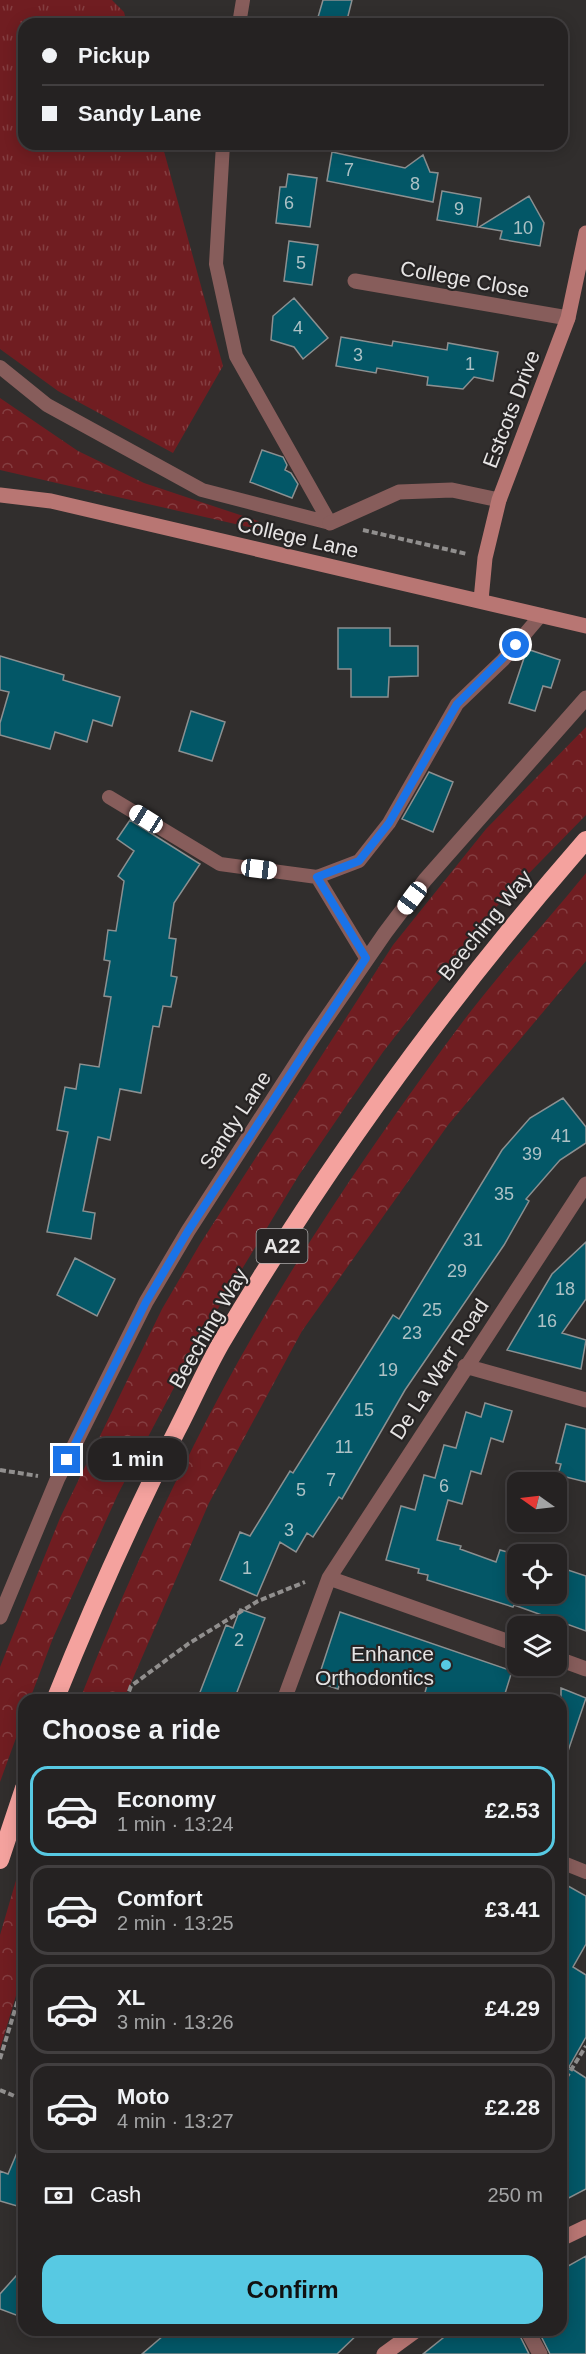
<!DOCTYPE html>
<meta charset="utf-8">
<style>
body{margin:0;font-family:Helvetica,sans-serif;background:#2d2a2a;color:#f1f3f6;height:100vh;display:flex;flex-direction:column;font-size:22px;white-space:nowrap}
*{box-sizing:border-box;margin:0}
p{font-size:20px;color:#a3a4a5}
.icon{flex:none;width:33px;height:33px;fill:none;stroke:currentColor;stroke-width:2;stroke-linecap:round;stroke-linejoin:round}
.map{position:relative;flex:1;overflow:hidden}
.side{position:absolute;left:18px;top:1694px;width:549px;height:642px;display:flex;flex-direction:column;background:#252222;border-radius:18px;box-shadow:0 3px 15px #0003,0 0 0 2px #423f40}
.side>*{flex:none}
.top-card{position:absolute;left:18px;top:18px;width:550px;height:132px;border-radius:18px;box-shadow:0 3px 15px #0003,0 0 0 2px #423f40;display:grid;align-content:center;height:132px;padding:0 24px;background:#252222}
.needle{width:39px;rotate:284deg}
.buttons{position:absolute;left:507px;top:1472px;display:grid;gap:12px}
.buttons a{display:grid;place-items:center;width:60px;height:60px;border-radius:12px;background:#252222;box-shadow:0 3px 15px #0003,0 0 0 2px #423f40;font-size:30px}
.end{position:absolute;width:27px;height:27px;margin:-14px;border:8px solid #1a73e8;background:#fff;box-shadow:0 0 0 3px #fff}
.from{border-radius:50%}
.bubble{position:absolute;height:42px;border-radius:18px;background:#252222;box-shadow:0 3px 15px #0003,0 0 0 2px #423f40;font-size:20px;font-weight:600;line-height:42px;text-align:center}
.car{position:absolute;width:18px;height:36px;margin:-18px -9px;border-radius:8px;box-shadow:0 0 4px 2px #0007;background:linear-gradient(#fff 24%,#345 0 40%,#fff 0 76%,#345 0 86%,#fff 0)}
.top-card b{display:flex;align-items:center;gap:21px;height:57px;font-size:22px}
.top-card b+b{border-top:2px solid #423f40}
.top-card i{width:15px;height:15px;background:#f1f3f6}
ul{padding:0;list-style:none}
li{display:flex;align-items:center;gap:18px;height:90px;margin:0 12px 9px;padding:0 12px;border:3px solid #423f40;border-radius:18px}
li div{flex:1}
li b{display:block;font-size:22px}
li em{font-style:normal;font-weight:600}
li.selected{border-color:#57c9e3}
li>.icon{width:54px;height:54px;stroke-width:1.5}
h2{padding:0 24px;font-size:27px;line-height:72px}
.pay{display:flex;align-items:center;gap:15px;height:66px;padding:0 24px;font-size:22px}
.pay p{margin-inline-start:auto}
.button{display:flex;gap:12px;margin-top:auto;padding:12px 24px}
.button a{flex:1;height:69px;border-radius:18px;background:#57c9e3;color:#111;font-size:24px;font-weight:600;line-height:69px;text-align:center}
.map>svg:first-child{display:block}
.forest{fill:url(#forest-crowns)}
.park{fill:url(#park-tufts)}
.building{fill:#035767;stroke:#8c9091;stroke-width:1.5}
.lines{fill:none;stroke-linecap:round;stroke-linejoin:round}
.path{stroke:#918f8e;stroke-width:4;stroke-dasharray:6 3;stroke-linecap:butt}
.lane{stroke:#875d5b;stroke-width:14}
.street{stroke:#875d5b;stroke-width:15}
.secondary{stroke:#b87673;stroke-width:15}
.highway{stroke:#f4a29e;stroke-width:18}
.route{stroke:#1a73e8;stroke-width:8}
.poi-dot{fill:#57c9e3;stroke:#272424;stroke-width:2}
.labels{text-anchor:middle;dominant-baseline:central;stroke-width:4.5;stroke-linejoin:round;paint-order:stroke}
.number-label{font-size:18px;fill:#adc1c5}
.shield{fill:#272424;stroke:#adaaaa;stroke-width:1.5}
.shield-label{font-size:20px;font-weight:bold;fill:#e6e4e4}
.street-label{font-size:21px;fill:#e6e4e4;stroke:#272424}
.poi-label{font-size:21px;fill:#e6e4e4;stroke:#272424;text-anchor:end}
</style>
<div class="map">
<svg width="586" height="2354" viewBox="0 0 586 2354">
<defs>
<pattern id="forest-crowns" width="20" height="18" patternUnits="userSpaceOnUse" patternTransform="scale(1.5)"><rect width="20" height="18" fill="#701d21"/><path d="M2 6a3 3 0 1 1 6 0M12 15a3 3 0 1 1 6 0" fill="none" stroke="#843e41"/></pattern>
<pattern id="park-tufts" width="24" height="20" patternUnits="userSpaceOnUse" patternTransform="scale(1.5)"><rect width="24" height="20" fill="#701d21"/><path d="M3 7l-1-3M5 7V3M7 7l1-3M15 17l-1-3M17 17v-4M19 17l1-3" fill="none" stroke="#843e41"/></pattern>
</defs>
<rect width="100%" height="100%" fill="#312e2d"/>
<path class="forest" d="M0,398L78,451L144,483L258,521L270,532L0,470Z
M586,727V815L497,906L383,1052L299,1175L199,1340L118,1494L53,1638L30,1699L24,1700V1716L0,1782V1667L60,1518L162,1309L200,1244L393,945L486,829Z
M586,873V961L448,1125L302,1331L209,1503L124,1699H80C114,1613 152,1528 194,1445C269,1295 364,1154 464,1020C502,970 546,922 586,873Z
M24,1853V1969L0,2049V1935Z"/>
<path class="park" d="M0,0H112L124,12L127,24H24V144H162L223,366L173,453L58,391L0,349Z"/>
<path class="building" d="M323,0H352L346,24H316Z
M332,152L405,168L423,155L430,172L438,173L433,202L327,181Z
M288,174L317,178L310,227L276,223L280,187H286Z
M442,191L481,198L477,227L437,220Z
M529,196L544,223L540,246L500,239L502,231L479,227Z
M289,241L318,245L312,285L284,281Z
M294,298L328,338L303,359L294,347L271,340L273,316Z
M341,337L392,346L393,341L447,350L448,343L498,352L493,381L474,377L463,389L427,385L428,377L377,368L376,373L336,366Z
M262,450L283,457L287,465L285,470L291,473L298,484L292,498L250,482Z
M338,628H390V646H418V676L389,677L388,697H351V669H338Z
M527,649L560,660L551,688L543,686L535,711L509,703Z
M0,656L64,675L63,680L120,697L112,726L93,720L87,742L55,732L50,749L0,735V723L9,692L0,690Z
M191,711L225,722L212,761L179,751Z
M429,772L453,782L433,832L402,819Z
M130,820L200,864L174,903L169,938L176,939L171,976L177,977L171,1007L163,1006L159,1027L153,1026L141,1093L120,1089L110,1140L98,1137L83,1211L95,1213L91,1239L47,1232L68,1132L57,1130L65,1087L76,1089L80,1064L99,1067L111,997L104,996L110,961L104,960L108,930L116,931L124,881L118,876L134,851L117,839Z
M563,1098L586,1127V1143L560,1160L526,1199L529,1201L504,1245L405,1390L342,1499L339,1497L313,1537L307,1533L296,1552L280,1542L257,1596L220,1580L240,1532L250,1536L290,1471L293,1473L393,1315L399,1319L502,1150L530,1118Z
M586,1242V1299L562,1333L586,1340L581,1369L507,1350L552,1274Z
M75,1258L115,1279L97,1316L57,1295Z
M485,1403L512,1411L503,1442L491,1438L481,1474L471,1471L462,1504L448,1500L437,1540L461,1546L460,1549L496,1562L500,1550L518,1555V1593H556V1566L586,1576V1631L514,1605L513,1607L427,1580L428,1575L418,1573L419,1569L386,1560L401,1506L415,1510L424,1475L435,1478L444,1445L456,1448L466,1412L481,1417Z
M566,1424L586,1429V1482L558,1475L561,1464L556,1463Z
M240,1609L265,1618L234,1700H197L226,1625L233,1628Z
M340,1612L512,1671L503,1700H423L427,1685L387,1673L384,1683L357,1674L341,1679L338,1689L317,1682Z
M561,1688L586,1698L564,1763H561Z
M561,1882L586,1896V1944L573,1967L586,1975V2037L569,2067L586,2078V2189L561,2202Z
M24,2136V2208L0,2201V2171L8,2174Z
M586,2256V2354H550L538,2330H561V2270Z
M24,2267V2318L0,2309V2294Z
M170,2330H362L337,2354H142Z
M453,2330H517L529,2354H423Z"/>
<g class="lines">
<path class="path" d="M363,530L467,554
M0,1470L38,1476
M126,1700L131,1686L188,1644L258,1601L305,1582
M0,2059L24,1980
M561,2086L586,2046
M0,2090L24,2100"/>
<path class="lane" d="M239,24L243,0
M223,144L216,264L236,356L330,523
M0,367L47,405L202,490L330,523
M109,797L220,864L317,877
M366,958L317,877L359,861L389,823L457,704L503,660L541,615
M561,1862L586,1872"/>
<path class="street" d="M355,281L568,318
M330,523L399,492L452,490L499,500
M465,1366L586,1400
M329,1578L518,1645
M0,1617L57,1480L146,1302L188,1231L310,1042L385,933L425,880L586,698
M556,1658L586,1669
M284,1700L329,1578L586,1184
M527,2330L540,2354"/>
<path class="secondary" d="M0,495L51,501L586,626
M481,600L485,558L499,500L568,318L586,233
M561,2239L586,2227
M384,2354L417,2330"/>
<path class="highway" d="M55,1700C92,1608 132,1518 177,1430C192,1401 205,1371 221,1343C327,1164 449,997 586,840
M0,1860L24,1788"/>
</g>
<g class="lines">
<path class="route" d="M67,1460L146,1302L188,1231L366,958L317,877L359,861L389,823L457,704L516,645"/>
</g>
<circle class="poi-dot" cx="446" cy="1665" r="6"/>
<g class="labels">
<g class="number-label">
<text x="349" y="170">7</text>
<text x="415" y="184">8</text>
<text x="289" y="203">6</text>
<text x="459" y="209">9</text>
<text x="523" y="228">10</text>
<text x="301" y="263">5</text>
<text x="298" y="328">4</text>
<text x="358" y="355">3</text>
<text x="470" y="364">1</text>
<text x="561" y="1136">41</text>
<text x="532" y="1154">39</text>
<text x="504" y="1194">35</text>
<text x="473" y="1240">31</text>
<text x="457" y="1271">29</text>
<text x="565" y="1289">18</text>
<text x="432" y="1310">25</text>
<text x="547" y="1321">16</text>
<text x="412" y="1333">23</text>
<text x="388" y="1370">19</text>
<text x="364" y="1410">15</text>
<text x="344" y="1447">11</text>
<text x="331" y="1480">7</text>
<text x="444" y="1486">6</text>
<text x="301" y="1490">5</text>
<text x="289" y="1530">3</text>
<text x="247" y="1568">1</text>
<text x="239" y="1640">2</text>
</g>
<rect class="shield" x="256.5" y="1229" width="51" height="34" rx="4.5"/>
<g class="shield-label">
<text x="282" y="1246">A22</text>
</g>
<g class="street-label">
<text transform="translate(465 279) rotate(10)">College Close</text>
<text transform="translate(511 409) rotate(-69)">Estcots Drive</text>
<text transform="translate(298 537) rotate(13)">College Lane</text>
<text transform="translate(485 925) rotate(-51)">Beeching Way</text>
<text transform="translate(235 1120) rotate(-57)">Sandy Lane</text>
<text transform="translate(208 1328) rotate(-60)">Beeching Way</text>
<text transform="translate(439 1369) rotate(-57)">De La Warr Road</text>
</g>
<g class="poi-label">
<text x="434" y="1653">Enhance<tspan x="434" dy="24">Orthodontics</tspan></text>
</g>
</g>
</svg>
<div class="buttons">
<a><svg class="needle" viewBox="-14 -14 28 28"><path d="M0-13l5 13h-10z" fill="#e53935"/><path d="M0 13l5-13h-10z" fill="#a3a4a5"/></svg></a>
<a><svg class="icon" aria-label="locate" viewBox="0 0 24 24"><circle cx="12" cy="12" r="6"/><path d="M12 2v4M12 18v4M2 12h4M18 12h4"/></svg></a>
<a><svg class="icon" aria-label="layers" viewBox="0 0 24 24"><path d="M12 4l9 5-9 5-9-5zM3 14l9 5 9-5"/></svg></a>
</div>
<i class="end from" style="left:516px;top:645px"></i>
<i class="end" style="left:67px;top:1460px"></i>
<div class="bubble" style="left:88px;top:1438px;width:99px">1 min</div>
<i class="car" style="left:146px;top:819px;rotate:302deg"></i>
<i class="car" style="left:259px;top:869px;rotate:97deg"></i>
<i class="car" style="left:412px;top:898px;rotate:217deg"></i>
<div class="top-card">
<b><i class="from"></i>Pickup</b>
<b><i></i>Sandy Lane</b>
</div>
<section class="side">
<h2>Choose a ride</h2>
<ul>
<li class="selected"><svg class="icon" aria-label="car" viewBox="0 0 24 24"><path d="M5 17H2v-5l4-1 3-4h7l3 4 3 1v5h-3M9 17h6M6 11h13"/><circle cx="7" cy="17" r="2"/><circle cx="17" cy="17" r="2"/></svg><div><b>Economy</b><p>1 min · 13:24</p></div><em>£2.53</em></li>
<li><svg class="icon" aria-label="car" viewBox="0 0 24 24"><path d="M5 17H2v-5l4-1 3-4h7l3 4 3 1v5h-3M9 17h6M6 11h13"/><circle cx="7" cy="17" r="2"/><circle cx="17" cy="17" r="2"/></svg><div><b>Comfort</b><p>2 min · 13:25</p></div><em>£3.41</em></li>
<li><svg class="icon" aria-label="car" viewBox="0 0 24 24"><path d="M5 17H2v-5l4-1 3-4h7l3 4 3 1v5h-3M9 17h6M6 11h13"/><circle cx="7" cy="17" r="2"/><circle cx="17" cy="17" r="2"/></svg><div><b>XL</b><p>3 min · 13:26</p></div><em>£4.29</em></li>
<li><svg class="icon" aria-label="car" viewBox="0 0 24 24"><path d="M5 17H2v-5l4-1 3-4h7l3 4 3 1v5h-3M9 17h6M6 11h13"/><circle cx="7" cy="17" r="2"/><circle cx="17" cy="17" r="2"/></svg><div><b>Moto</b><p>4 min · 13:27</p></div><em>£2.28</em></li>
</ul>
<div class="pay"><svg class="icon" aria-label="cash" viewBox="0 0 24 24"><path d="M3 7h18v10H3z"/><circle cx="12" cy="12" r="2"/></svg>Cash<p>250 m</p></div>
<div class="button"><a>Confirm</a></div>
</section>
</div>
